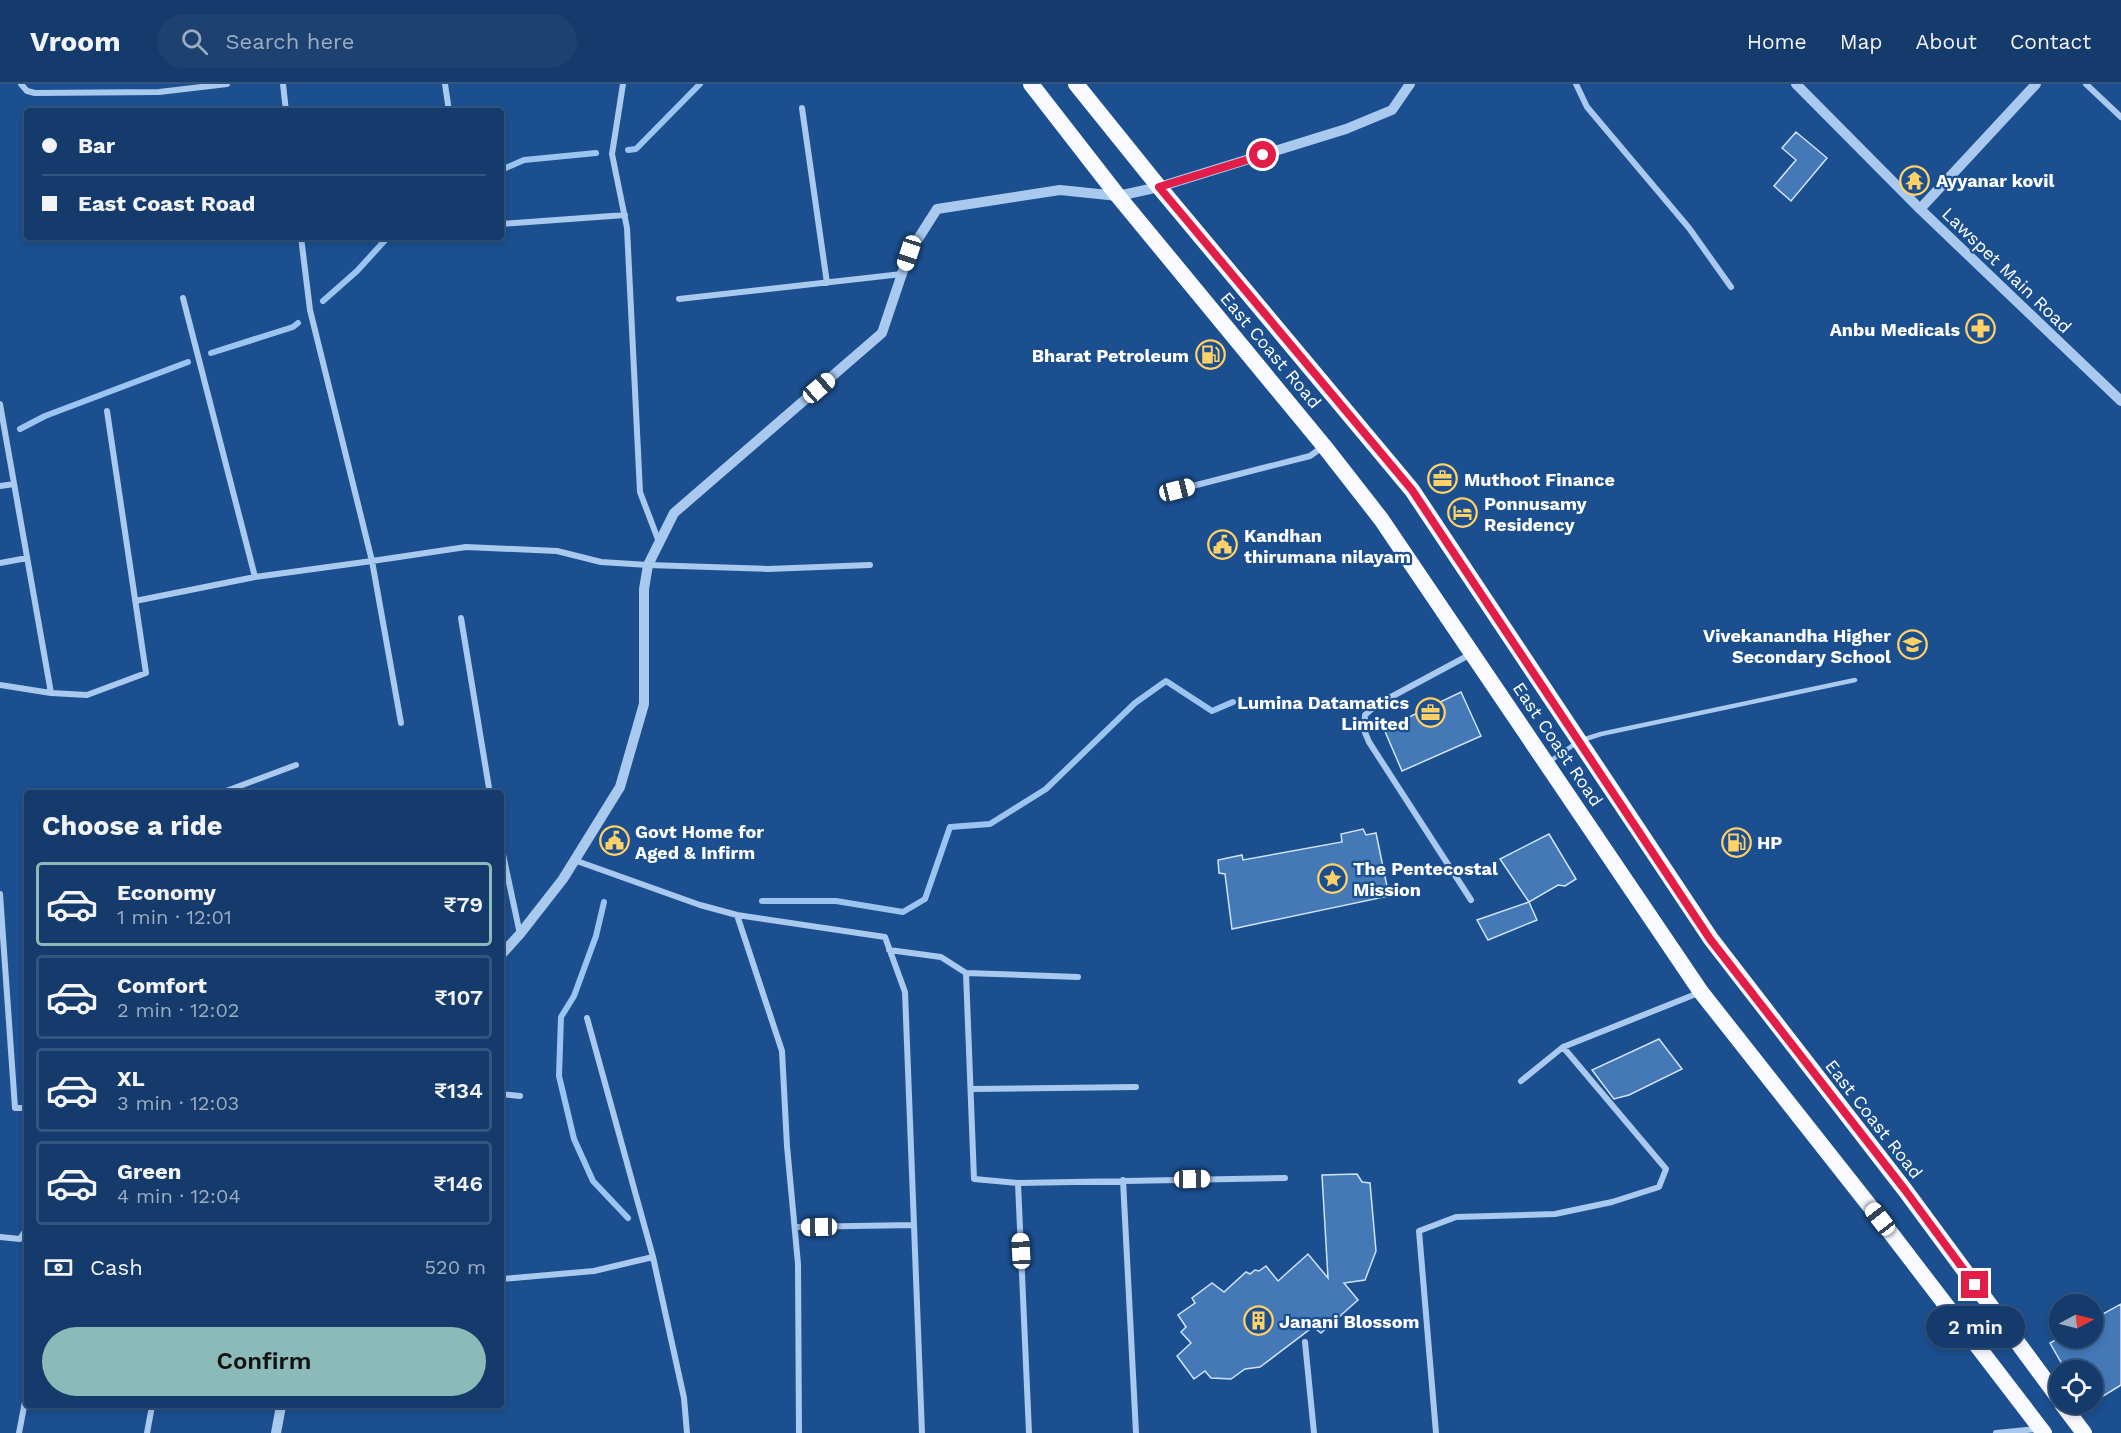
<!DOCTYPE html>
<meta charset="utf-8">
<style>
body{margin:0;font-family:"Work Sans",sans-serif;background:#1d4271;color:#f1f3f6;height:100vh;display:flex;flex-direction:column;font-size:22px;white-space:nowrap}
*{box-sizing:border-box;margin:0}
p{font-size:20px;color:#9dadc1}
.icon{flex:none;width:33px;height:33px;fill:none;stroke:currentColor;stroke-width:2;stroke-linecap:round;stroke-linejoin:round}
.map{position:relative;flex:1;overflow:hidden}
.drawer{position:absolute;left:24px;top:706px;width:480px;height:618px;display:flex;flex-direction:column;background:#143b6b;border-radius:6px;box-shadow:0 3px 9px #0003,0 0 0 2px #33557e}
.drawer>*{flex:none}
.top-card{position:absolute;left:24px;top:24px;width:480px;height:132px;border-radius:6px;box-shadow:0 3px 9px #0003,0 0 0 2px #33557e;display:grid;align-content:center;height:132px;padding:0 18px;background:#143b6b}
.needle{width:39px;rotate:83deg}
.controls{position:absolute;left:2049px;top:1210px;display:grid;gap:12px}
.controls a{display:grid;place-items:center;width:54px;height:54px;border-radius:50%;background:#143b6b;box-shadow:0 3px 9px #0003,0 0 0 2px #33557e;font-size:30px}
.end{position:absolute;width:27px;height:27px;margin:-14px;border:8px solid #e11d48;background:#fff;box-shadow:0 0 0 3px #fff}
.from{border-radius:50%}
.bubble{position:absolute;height:42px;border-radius:21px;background:#143b6b;box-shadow:0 3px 9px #0003,0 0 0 2px #33557e;font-size:20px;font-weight:600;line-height:42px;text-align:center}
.car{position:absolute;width:18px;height:36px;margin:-18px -9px;border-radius:8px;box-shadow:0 0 4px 2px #0007;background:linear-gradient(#fff 24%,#345 0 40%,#fff 0 76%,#345 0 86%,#fff 0)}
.top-card b{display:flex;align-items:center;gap:21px;height:57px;font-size:22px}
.top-card b+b{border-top:2px solid #33557e}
.top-card i{width:15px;height:15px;background:#f1f3f6}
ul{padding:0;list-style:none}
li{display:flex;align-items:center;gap:18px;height:84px;margin:0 12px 9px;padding:0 6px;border:3px solid #33557e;border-radius:6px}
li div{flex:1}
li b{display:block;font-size:22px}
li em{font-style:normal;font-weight:600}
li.current{border-color:#8bbbb9}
li>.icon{width:54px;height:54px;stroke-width:1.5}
h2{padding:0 18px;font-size:27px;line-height:72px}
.pay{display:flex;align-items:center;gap:15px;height:66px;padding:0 18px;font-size:22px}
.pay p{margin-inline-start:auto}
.cta{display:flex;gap:12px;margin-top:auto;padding:12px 18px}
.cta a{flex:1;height:69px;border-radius:36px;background:#8bbbb9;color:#111;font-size:24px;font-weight:600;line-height:69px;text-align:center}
header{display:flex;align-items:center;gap:36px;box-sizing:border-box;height:84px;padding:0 30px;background:#143b6b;border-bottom:2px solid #33557e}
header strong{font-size:28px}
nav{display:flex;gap:33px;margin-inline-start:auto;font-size:21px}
.search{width:420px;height:54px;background:#1d4271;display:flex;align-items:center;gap:15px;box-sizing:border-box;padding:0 21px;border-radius:33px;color:#9dadc1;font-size:22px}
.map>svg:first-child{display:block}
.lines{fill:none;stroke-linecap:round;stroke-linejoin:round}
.stream{stroke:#9cc4f0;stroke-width:6}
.building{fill:#4478b7;stroke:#cfe3fa;stroke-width:1.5}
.service{stroke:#a9c9ee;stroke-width:4.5}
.minor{stroke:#a9c9ee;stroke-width:6}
.tertiary{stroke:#a9c9ee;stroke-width:10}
.trunk{stroke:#f8faff;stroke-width:16}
.route{stroke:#e11d48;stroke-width:8}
.labels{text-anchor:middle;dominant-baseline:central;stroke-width:4.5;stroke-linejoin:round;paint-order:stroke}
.poi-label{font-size:18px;font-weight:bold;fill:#fff;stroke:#1b4f8f;text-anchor:start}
.street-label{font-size:18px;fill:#fff;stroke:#1b4f8f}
</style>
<header>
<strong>Vroom</strong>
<div class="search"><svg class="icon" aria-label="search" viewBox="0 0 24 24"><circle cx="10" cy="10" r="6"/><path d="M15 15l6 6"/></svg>Search here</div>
<nav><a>Home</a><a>Map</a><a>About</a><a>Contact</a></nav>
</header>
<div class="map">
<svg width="2121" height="1349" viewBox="0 0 2121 1349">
<rect width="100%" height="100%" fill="#1b4f8f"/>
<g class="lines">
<path class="stream" d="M628,66L636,65L700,0
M501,86L524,76L596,69
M323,217L357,187L388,153
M211,269L293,243L298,239
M20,345L45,332L188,278
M762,817H836L903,828L925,815L950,743L990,740L1046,705L1135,619L1166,597L1212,627L1233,618
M604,818L596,852L574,912L561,933L559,992L574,1055L593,1097L628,1134"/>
</g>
<path class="building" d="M1796,48L1827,74L1791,117L1774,102L1796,76L1782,64Z
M1461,608L1481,652L1402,687L1384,645Z
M1363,745L1366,751L1376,749L1389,812L1232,845L1225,790L1219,789L1218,776L1242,771L1243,776L1342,758L1341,750Z
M1549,750L1576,795L1565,802L1558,801L1529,818L1500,775Z
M1529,818L1537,836L1488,856L1477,836Z
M1659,955L1682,985L1629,1011L1614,1015L1592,986Z
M1357,1090L1362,1098L1370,1099L1376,1167L1365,1196L1344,1199L1358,1216L1321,1249L1313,1243L1260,1283L1245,1285L1231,1295L1211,1294L1205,1287L1194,1295L1177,1272L1191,1259L1181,1248L1186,1243L1178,1231L1195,1219L1192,1214L1212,1199L1224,1208L1246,1188L1250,1190L1255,1186L1259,1187L1266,1182L1278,1197L1308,1170L1328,1194L1322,1091Z
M2121,1220V1301L2092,1319V1287H2066L2050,1259L2059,1254H2092V1236Z"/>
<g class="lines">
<path class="service" d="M1549,678L1579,657L1601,650L1855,596"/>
<path class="minor" d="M21,0L27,7L35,9L159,8L227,0
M283,0L286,27
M445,0L449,27
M623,0L612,70L627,144L640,408L659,458
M1576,0L1587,23L1689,144L1731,203
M2086,0L2121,33
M802,24L827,199
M501,140L625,131
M183,214L255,493
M679,215L902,190
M0,320L51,609
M0,402L14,400
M1177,406L1310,372L1324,362
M0,479L27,474
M135,517L255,493L372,477L310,226L301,153
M461,534L490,710
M1471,570L1376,621L1365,631L1364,646L1369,658L1471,816
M0,601L51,609L87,611L146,589L107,327
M401,639L372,477L466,463L557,467L601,478L648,481L768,485L870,481
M218,710L296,681
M501,761L520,850
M574,776L700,821L737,831L885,853L905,908L922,1349
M0,810L15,1024H27
M737,831L782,967L787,1062L798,1180L799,1349
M889,866L941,873L966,889L974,1095L1018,1099L1285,1094
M966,889L1078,893
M587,934L653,1173L684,1314L687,1349
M1521,997L1563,963L1701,908
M971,1005L1136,1003
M501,1010L520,1012
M1123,1096L1136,1349
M1018,1099L1029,1349
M795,1143L914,1141
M0,1153L20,1155L27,1144
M501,1195L594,1187L653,1173
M1305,1258L1314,1349
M19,1349L27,1307
M147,1349L152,1322
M1436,1349L1419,1147L1456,1133L1555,1130L1612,1118L1659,1103L1666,1085L1563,963
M1996,1349L2037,1345"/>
<path class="tertiary" d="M1796,0L1920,125L2121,317
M1920,125L2036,0
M501,871L520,850L563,795L620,703L644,620V505L648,481L674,429L882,249L909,169L937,125L1060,106L1118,112L1159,103L1346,45L1392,26L1410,0
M276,1349L281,1322"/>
<path class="trunk" d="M1031,0L1118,112L1324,362L1381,435L1701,908L1880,1135L2044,1349
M1076,0L1159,103L1412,406L1711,855L1905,1106L2060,1316
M2062,1320L2084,1349"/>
</g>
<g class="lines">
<path class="route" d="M1263,71L1159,103L1412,406L1710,855L1905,1106L1975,1201"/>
</g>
<defs>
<symbol id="temple-ring" viewBox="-11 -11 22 22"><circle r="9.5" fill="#1b4f8f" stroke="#ffd166" stroke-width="1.5"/><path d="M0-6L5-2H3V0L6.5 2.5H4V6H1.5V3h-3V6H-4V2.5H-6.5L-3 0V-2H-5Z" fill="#ffd166"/></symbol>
<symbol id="pharmacy-ring" viewBox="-11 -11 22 22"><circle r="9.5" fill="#1b4f8f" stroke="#ffd166" stroke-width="1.5"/><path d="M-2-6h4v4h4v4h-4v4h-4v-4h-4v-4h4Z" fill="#ffd166"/></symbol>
<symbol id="fuel-ring" viewBox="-11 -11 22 22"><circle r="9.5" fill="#1b4f8f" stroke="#ffd166" stroke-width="1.5"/><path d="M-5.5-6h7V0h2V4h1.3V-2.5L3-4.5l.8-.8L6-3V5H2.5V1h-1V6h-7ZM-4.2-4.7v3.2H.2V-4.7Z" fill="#ffd166"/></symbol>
<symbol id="office-ring" viewBox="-11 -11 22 22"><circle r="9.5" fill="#1b4f8f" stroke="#ffd166" stroke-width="1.5"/><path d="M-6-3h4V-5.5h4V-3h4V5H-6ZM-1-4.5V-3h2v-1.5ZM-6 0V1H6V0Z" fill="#ffd166"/></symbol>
<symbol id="hotel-ring" viewBox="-11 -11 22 22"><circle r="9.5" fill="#1b4f8f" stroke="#ffd166" stroke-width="1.5"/><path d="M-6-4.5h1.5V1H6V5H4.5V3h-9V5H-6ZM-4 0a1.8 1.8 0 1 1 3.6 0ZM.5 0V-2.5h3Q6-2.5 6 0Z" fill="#ffd166"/></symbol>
<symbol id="civic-ring" viewBox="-11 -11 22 22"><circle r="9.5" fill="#1b4f8f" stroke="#ffd166" stroke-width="1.5"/><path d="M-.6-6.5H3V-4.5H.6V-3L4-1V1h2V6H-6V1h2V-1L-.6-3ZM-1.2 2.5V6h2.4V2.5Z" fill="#ffd166"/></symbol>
<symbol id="school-ring" viewBox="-11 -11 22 22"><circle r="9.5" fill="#1b4f8f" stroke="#ffd166" stroke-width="1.5"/><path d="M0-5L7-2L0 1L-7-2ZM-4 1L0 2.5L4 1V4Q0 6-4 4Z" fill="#ffd166"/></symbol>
<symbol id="sight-ring" viewBox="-11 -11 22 22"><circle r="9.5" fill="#1b4f8f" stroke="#ffd166" stroke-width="1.5"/><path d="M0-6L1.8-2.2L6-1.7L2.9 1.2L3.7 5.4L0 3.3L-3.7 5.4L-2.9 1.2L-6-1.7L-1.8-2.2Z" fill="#ffd166"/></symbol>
<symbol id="building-ring" viewBox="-11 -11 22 22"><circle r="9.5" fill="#1b4f8f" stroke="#ffd166" stroke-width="1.5"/><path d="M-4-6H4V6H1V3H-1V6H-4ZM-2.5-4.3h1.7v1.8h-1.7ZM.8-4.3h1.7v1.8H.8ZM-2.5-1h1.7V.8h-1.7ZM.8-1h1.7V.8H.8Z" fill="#ffd166"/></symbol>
</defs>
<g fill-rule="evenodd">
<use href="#temple-ring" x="1898" y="80" width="33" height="33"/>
<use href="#pharmacy-ring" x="1964" y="228" width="33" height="33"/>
<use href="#fuel-ring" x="1194" y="254" width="33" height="33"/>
<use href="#office-ring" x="1426" y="378" width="33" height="33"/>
<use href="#hotel-ring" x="1446" y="412" width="33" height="33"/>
<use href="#civic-ring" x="1206" y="444" width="33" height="33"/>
<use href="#school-ring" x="1896" y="544" width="33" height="33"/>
<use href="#office-ring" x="1414" y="612" width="33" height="33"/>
<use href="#civic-ring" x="598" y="740" width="33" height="33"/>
<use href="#fuel-ring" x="1720" y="742" width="33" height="33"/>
<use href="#sight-ring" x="1316" y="778" width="33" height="33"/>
<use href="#building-ring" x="1242" y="1220" width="33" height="33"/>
</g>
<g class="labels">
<g class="poi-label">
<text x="1936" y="96">Ayyanar kovil</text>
<text x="1960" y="245" text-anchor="end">Anbu Medicals</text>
<text x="1189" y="271" text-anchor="end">Bharat Petroleum</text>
<text x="1464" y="395">Muthoot Finance</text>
<text x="1484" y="419">Ponnusamy<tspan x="1484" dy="21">Residency</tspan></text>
<text x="1244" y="451">Kandhan<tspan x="1244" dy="21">thirumana nilayam</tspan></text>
<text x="1891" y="551" text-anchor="end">Vivekanandha Higher<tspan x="1891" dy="21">Secondary School</tspan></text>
<text x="1409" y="618" text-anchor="end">Lumina Datamatics<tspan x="1409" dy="21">Limited</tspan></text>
<text x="635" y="747">Govt Home for<tspan x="635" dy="21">Aged &amp; Infirm</tspan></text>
<text x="1757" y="758">HP</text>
<text x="1353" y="784">The Pentecostal<tspan x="1353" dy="21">Mission</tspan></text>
<text x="1279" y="1237">Janani Blossom</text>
</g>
<g class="street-label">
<text transform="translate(2007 186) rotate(44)">Lawspet Main Road</text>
<text transform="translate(1271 266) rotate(50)">East Coast Road</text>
<text transform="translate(1558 660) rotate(56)">East Coast Road</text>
<text transform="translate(1874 1035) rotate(52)">East Coast Road</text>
</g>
</g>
</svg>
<div class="controls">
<a><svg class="needle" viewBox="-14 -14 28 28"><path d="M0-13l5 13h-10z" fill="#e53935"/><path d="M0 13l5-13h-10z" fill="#9dadc1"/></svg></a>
<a><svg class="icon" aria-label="locate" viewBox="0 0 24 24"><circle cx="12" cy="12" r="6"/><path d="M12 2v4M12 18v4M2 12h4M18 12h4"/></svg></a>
</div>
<i class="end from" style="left:1263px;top:71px"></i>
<i class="end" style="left:1975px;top:1201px"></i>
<div class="bubble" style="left:1926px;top:1222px;width:99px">2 min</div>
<i class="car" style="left:909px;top:169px;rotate:198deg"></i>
<i class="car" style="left:819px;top:304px;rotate:49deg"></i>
<i class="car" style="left:1177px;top:406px;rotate:76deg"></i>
<i class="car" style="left:1192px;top:1095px;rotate:89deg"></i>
<i class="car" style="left:1880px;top:1135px;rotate:322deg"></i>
<i class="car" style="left:819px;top:1143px;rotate:269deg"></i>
<i class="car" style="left:1021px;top:1167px;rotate:357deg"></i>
<div class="top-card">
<b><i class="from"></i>Bar</b>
<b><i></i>East Coast Road</b>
</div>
<section class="drawer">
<h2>Choose a ride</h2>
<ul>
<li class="current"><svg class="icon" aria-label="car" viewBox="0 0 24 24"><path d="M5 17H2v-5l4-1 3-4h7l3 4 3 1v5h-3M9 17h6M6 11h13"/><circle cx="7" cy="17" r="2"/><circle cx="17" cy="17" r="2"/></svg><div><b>Economy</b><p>1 min · 12:01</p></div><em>₹79</em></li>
<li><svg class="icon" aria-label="car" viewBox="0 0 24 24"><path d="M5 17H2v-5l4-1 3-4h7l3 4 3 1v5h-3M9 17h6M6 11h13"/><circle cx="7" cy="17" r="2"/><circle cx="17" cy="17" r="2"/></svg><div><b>Comfort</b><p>2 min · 12:02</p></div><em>₹107</em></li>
<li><svg class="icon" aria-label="car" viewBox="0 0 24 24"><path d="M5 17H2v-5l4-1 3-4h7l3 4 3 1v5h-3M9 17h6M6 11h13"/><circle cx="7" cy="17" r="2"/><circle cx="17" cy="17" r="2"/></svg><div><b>XL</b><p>3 min · 12:03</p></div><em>₹134</em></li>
<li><svg class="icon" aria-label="car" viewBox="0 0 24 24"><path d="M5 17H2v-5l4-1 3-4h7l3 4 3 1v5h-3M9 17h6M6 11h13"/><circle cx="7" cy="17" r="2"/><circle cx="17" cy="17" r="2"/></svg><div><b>Green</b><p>4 min · 12:04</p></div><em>₹146</em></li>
</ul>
<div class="pay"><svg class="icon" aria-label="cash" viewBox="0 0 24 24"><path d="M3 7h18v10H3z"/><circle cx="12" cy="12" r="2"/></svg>Cash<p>520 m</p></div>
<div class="cta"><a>Confirm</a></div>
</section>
</div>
